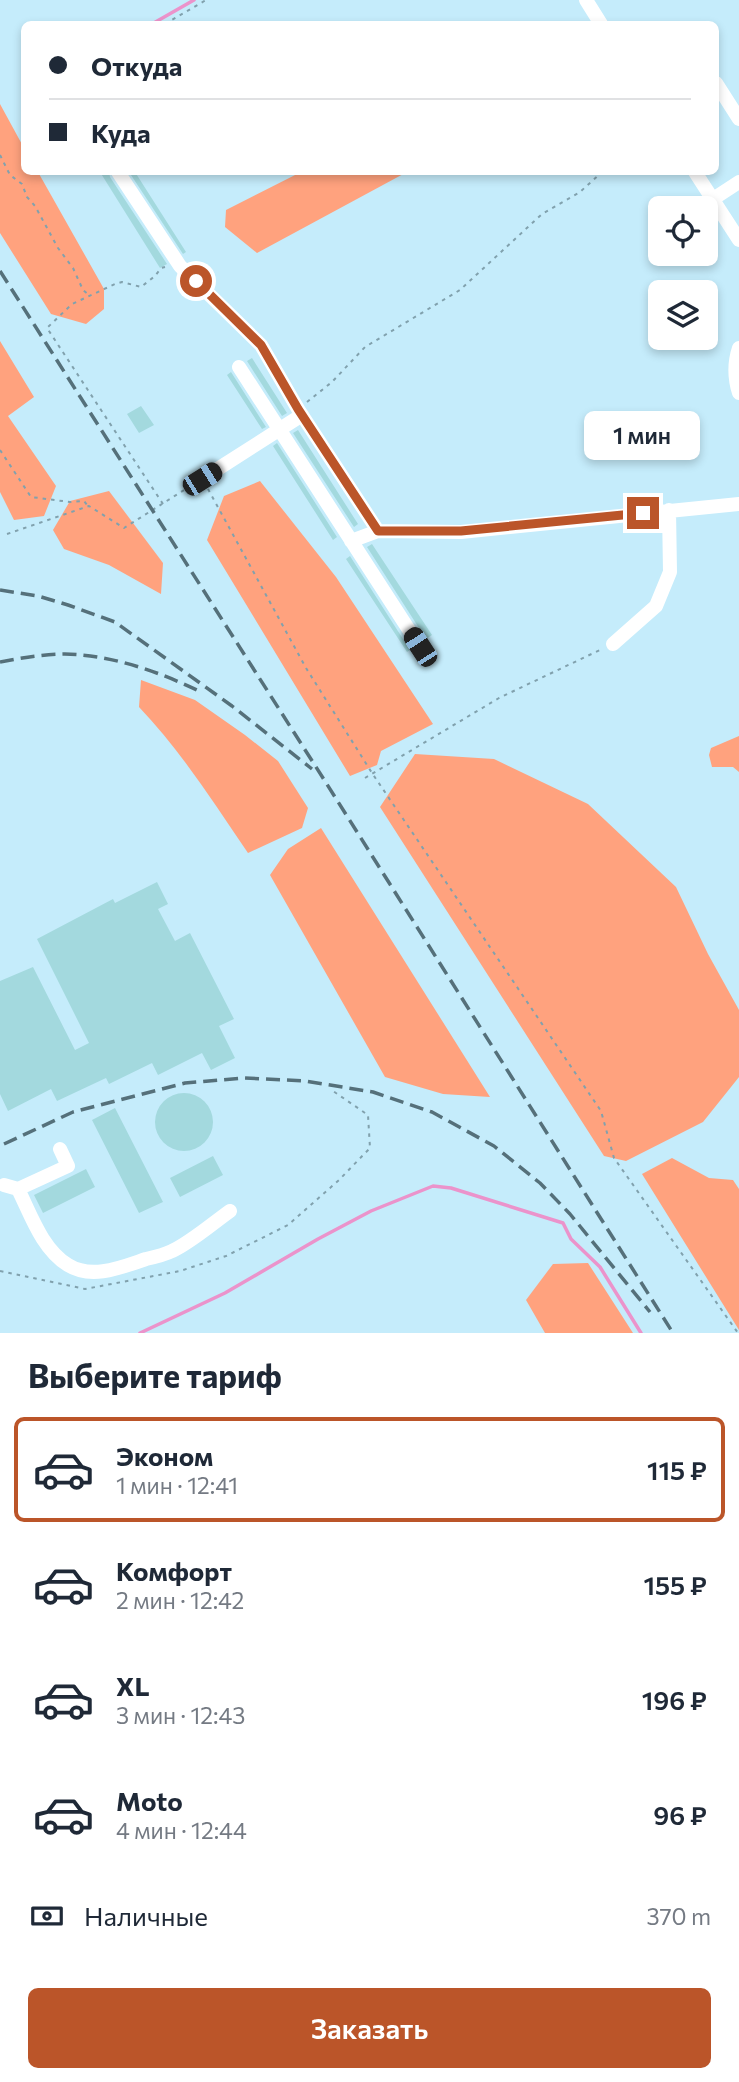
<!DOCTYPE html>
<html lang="ru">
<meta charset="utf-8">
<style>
body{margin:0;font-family:Commissioner,sans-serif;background:#f6f6f7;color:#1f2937;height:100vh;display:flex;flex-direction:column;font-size:26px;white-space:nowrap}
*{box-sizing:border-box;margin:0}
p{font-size:23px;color:#747a83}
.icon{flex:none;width:38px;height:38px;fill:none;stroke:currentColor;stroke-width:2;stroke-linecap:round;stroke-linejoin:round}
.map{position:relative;height:1333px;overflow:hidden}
.side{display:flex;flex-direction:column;background:#fff;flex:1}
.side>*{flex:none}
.banner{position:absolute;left:21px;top:21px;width:698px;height:154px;border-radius:10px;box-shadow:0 4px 10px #0003;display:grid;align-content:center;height:154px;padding:0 28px;background:#fff}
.tools{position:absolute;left:648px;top:196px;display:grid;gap:14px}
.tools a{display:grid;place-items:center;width:70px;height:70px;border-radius:10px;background:#fff;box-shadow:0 4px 10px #0003;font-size:35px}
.end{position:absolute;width:32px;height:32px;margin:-16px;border:9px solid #bb5529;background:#fff;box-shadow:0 0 0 4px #fff}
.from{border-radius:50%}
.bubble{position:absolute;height:49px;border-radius:10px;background:#fff;box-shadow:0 4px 10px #0003;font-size:23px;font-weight:600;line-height:49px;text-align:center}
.car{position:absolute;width:21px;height:42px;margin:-21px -10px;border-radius:9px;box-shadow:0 0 5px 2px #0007;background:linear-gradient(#222 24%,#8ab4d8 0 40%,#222 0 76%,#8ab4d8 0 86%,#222 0)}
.banner b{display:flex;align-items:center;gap:24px;height:66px;font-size:26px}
.banner b+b{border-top:2px solid #e0e1e3}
.banner i{width:18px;height:18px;background:#1f2937}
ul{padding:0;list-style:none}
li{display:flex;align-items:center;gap:21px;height:105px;margin:0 14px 10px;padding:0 14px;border:4px solid transparent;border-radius:10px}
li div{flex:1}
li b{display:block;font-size:26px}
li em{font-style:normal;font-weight:600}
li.current{border-color:#bb5529}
li>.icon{width:63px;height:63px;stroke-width:1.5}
h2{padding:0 28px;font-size:32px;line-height:84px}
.pay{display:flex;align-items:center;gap:18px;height:77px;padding:0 28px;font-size:26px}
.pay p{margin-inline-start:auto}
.cta{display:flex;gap:14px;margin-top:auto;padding:14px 28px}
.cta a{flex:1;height:80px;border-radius:10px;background:#bb5529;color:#fff;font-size:28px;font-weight:600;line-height:80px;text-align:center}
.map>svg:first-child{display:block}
.green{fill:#ffa27e}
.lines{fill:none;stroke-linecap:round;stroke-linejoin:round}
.stream{stroke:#eb93cb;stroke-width:3.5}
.building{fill:#a3d9de}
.path{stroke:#81a1ad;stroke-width:2;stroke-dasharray:3.5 5;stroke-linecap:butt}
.minor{stroke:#fff;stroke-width:14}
.rail{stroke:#55707a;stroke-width:3.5;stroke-dasharray:14 7;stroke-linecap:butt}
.route{stroke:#bb5529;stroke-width:9}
</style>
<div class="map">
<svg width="739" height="1333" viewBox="0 0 739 1333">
<rect width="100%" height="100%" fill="#c5ecfb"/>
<path class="green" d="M0,104L24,148V172H38L104,289V309L86,324L51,314L0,233Z
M301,172H407L257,253L225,227L226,210Z
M0,341L34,397L8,416L56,486L44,516L14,520L0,492Z
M260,481L336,577L433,724L381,751L377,765L350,776L207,540L224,496Z
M109,491L163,563L161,594L109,565L64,549L53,530L70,501Z
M141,680L195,700L245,735L278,761L308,808L302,828L248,853C214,803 181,751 139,707Z
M739,736V772L733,767H712L709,755L711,748Z
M415,754L494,759L588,804L676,887L708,954L739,1010V1077L703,1122L626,1161L604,1156L380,807Z
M321,828L490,1097L443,1094L385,1077L270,875L288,849Z
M672,1158L709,1178L733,1180L739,1189V1330L642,1174Z
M588,1263L633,1333H545L526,1300L553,1264Z"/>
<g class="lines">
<path class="stream" d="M152,24L194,0
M140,1333L225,1293L318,1239L371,1211L433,1186L451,1188L563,1223L571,1239L600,1267L641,1333"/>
</g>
<path class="building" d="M100,172H109L110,177L167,264L160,268Z
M129,172H135L186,252L183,254Z
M252,358L287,413L282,416L247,361Z
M231,372L266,427L262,429L227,375Z
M141,406L154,425L139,433L127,414Z
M298,430L358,524L354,527L293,433Z
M277,443L337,537L333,540L273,446Z
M372,544L432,635L426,639L367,547Z
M350,556L410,650L407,652L346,559Z
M157,882L168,904L158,909L175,941L190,933L234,1019L219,1026L235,1058L211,1070L202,1053L158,1075L152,1063L109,1084L106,1078L57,1101L51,1089L8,1111L0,1094V981L33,967L75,1050L89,1043L37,939L113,899L115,903Z
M155 1122a29 29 0 1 1 58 0a29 29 0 1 1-58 0Z
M115,1108L163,1202L139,1213L92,1120Z
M213,1156L223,1175L180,1197L170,1178Z
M86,1169L95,1187L43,1213L34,1195Z"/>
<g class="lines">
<path class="path" d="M41,24L45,22L56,24
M165,24L206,0
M0,155L10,175L22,184L27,197L35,206L58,248L73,268L83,290L89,295
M307,402L332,382L365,347L460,290L542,214L580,192L602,172
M0,450L31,497L70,502L84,501L87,505
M208,489L306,668L372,773L601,1111L614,1158L738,1333
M163,504L47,328L72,304L115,284L122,282L141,287L155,276L161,268L165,267
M7,534L89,506L124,528L192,485
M365,778L499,698L602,649
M0,1271L85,1289L180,1271L226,1256L288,1225L339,1180L370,1148L368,1115L333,1091"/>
<path class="minor" d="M586,0L601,24
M716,83L739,119
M118,172L180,266L261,345L298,409L378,531L461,532L739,504
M695,172L739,240
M713,199L739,182
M739,348C734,363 734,377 739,393
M239,367L420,647
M202,479L302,415
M351,541L378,531
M613,644L656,606L670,572L669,510
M4,1185L18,1189L68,1166L60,1149
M18,1189C31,1215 42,1249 68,1265C92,1280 122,1267 146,1259C155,1257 164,1255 172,1251C190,1243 213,1223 230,1211"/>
<path class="rail" d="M0,271L323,778L673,1333
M0,590L38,596L68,605L115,622L232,706L312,769
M0,662C26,657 55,652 82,655C122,659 161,673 197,690
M4,1144L73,1112L185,1083L244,1078L305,1081L373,1092L432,1112L494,1146L540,1183L570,1214L650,1312"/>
</g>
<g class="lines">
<path class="route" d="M196,281L261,345L298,409L378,531H461L643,513"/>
</g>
</svg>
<div class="tools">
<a><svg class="icon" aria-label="locate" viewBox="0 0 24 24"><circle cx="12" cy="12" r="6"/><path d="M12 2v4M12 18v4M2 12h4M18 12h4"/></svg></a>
<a><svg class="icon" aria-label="layers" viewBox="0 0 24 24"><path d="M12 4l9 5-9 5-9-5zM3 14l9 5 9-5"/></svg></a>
</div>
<i class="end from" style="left:196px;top:281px"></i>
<i class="end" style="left:643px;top:513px"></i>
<div class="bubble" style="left:584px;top:411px;width:116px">1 мин</div>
<i class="car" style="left:202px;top:479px;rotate:58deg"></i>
<i class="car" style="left:420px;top:647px;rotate:327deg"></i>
<div class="banner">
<b><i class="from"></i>Откуда</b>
<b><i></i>Куда</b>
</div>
</div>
<section class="side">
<h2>Выберите тариф</h2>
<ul>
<li class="current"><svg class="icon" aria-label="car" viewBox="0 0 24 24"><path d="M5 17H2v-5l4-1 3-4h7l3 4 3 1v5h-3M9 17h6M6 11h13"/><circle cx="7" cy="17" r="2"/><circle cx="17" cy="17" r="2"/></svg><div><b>Эконом</b><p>1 мин · 12:41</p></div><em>115 ₽</em></li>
<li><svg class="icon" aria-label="car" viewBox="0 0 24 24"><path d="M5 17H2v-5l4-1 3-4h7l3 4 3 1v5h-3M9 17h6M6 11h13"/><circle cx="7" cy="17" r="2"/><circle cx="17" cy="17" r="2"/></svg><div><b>Комфорт</b><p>2 мин · 12:42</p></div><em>155 ₽</em></li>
<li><svg class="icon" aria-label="car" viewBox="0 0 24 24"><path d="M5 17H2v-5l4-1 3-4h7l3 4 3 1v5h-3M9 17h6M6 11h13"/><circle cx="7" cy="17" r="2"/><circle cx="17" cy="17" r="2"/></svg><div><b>XL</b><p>3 мин · 12:43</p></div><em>196 ₽</em></li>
<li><svg class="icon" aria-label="car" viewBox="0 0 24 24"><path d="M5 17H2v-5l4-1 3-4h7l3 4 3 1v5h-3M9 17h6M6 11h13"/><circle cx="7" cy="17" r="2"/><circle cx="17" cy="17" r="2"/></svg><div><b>Moto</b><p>4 мин · 12:44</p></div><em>96 ₽</em></li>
</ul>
<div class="pay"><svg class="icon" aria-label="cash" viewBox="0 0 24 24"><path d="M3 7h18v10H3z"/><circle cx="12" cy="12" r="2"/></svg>Наличные<p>370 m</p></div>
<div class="cta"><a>Заказать</a></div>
</section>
